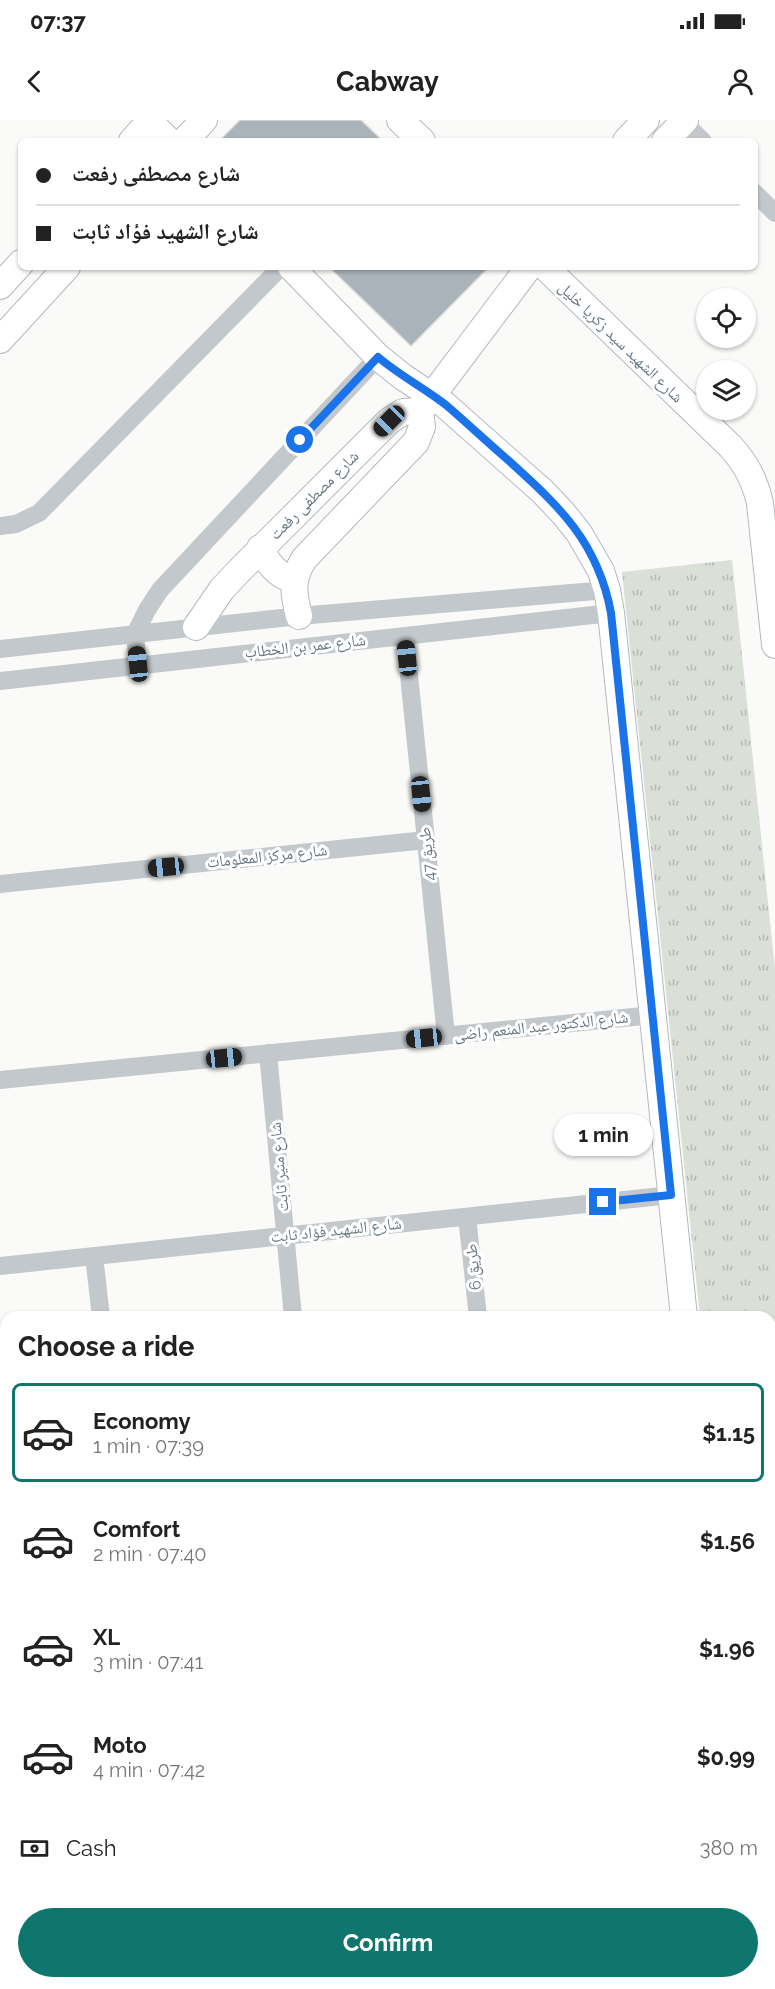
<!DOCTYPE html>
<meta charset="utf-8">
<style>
body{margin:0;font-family:Raleway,"Noto Naskh Arabic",sans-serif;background:#f6f6f6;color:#222;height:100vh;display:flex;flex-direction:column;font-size:22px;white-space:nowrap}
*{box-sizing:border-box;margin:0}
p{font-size:20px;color:#767676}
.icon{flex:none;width:33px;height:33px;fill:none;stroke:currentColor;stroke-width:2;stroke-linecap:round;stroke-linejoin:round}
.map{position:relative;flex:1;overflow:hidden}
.panel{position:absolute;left:0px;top:1191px;width:776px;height:678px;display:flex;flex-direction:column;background:#fff;border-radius:18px 18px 0 0;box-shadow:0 2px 4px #0004}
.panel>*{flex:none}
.top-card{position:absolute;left:18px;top:18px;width:740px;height:132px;border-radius:9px;box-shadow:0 2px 4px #0004;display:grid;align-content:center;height:132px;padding:0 18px;background:#fff}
.tools{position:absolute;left:696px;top:168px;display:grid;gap:12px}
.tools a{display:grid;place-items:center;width:60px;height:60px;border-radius:50%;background:#fff;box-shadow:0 2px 4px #0004;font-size:30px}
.end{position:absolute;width:27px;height:27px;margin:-14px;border:8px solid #1a73e8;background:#fff;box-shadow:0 0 0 3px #fff}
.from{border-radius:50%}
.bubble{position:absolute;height:42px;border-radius:21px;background:#fff;box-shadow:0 2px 4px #0004;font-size:20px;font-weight:700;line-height:42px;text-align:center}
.car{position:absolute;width:18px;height:36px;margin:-18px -9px;border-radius:8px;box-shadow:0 0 4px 2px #0007;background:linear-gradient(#222 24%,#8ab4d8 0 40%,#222 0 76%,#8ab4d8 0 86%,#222 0)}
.top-card b{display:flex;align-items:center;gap:21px;height:57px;font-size:22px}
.top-card b+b{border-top:2px solid #e0e0e0}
.top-card i{width:15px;height:15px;background:#222}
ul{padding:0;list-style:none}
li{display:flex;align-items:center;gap:18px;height:99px;margin:0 12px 9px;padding:0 6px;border:3px solid transparent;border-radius:9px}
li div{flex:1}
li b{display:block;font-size:22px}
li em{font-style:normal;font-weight:700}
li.active{border-color:#0f766e}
li>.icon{width:54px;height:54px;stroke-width:1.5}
h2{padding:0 18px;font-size:27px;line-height:72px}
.pay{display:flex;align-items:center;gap:15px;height:66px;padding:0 18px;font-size:22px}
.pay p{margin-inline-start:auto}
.button{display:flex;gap:12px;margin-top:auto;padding:12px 18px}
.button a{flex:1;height:69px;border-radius:36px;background:#0f766e;color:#fff;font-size:24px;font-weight:700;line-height:69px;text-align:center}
.status{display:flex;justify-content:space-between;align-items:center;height:42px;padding:0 30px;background:#fff;direction:ltr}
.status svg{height:16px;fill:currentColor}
header{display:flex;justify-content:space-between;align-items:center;height:78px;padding:0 18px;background:#fff;font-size:27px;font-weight:700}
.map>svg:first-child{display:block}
.grass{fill:url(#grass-tufts)}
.building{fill:#aab3b9;stroke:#dcdcda;stroke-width:1.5}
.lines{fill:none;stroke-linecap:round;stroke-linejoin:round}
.secondary-casing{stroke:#b3babf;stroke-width:28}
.lane{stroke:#c3c8cc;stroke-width:9}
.street{stroke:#c3c8cc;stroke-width:18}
.secondary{stroke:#fff;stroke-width:26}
.route{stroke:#1a73e8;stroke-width:8}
.labels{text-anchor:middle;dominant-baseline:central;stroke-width:6;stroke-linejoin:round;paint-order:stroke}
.street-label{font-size:16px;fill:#657683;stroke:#fff}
</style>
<div class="status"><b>07:37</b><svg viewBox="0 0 49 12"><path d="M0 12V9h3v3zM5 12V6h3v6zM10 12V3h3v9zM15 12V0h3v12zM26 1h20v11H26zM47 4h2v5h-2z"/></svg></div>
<header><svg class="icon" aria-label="back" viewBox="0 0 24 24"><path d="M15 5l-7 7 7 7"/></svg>Cabway<svg class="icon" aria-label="person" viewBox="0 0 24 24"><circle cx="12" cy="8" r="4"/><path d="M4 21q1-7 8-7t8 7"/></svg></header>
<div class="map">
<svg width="775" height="1869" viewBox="0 0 775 1869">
<defs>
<pattern id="grass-tufts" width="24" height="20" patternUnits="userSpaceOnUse" patternTransform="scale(1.5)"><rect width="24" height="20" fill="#dadfd7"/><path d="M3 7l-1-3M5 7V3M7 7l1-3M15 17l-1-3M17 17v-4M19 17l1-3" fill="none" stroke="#b4b9b4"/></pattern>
</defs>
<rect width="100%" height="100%" fill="#fafaf8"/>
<path class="grass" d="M732,440L775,849V1839H770V1197H700L622,452Z
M0,1833H6V1863H358L359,1869H0Z"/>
<path class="building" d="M240,0H361L383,21H219Z
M329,147H489L411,226Z"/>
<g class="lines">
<defs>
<path id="secondary" d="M148,0L169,21
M400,0L422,21
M132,21L151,0
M184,21L204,0
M626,21L646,0
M665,21L685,0
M291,147L378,237L403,257L445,285L542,371L563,393L579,413L601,451L607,470L611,493L684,1197
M545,147L730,326C746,343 755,360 760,383L775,525
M0,166L21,143
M0,220L67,147
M422,289L529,147
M260,428C269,445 276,454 294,461
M299,496C293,472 291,460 304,439L416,322L422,307L420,291
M196,507L222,469L239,451L389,301L403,292L420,291
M770,1861L775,1860
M711,1869L750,1863"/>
</defs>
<use href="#secondary" class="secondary-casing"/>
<path class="lane" d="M0,1773L6,1772
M0,1814L6,1815"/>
<path class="street" d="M683,2L703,21
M754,72L775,93
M0,406L16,404L39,393L281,147
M405,516L446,916
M0,529L299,496L607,470
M138,545L135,514L147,490L160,470L378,237
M0,561L611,493
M0,764L426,720
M268,933L293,1197
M0,960L653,895
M467,1097L478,1197
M94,1136L101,1197
M0,1146L671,1075
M0,1728H6
M546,1863L547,1869"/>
<use href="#secondary" class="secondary"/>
</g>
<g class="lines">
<path class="route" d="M300,320L378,237C399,255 424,268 446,285C467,303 487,322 508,340C559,386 598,422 611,493L671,1075L603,1082"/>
</g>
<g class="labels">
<g class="street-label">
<text transform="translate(621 222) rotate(44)">شارع الشهيد سيد زكريا خليل</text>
<text transform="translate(314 375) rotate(-45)">شارع مصطفى رفعت</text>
<text transform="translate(305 526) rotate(-6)">شارع عمر بن الخطاب</text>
<text transform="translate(427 734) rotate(-96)">طريق 47</text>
<text transform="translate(267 736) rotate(-6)">شارع مركز المعلومات</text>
<text transform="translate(541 906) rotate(-6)">شارع الدكتور عبد المنعم راضى</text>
<text transform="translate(279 1047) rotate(-95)">شارع منير ثابت</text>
<text transform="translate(336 1110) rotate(-6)">شارع الشهيد فؤاد ثابت</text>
<text transform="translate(473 1147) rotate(-96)">طريق 6</text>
</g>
</g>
</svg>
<div class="tools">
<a><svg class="icon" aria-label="locate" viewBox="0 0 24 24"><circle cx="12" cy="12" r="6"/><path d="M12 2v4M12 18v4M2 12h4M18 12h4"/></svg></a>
<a><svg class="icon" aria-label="layers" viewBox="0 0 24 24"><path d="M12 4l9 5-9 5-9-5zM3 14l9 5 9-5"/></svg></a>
</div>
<i class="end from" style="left:300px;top:320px"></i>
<i class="end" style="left:603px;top:1082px"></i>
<div class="bubble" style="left:554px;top:994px;width:99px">1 min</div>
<i class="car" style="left:389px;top:301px;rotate:225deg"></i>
<i class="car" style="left:407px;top:538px;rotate:354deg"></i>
<i class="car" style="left:138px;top:544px;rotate:354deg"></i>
<i class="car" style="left:421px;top:674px;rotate:174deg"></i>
<i class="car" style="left:166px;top:747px;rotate:264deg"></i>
<i class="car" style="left:424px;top:918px;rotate:264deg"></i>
<i class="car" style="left:224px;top:938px;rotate:84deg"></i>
<div class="top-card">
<b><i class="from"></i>شارع مصطفى رفعت</b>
<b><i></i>شارع الشهيد فؤاد ثابت</b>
</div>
<section class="panel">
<h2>Choose a ride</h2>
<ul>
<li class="active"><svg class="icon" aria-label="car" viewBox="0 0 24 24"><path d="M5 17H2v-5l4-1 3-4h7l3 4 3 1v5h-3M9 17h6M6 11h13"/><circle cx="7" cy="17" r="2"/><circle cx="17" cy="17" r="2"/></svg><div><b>Economy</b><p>1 min · 07:39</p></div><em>$1.15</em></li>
<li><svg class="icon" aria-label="car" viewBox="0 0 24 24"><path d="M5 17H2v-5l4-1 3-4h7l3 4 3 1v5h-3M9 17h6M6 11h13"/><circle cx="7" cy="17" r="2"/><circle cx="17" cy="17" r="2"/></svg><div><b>Comfort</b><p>2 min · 07:40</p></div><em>$1.56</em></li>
<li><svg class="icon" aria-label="car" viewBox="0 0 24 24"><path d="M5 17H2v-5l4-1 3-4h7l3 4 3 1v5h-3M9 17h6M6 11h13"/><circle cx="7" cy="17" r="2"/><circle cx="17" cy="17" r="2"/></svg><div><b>XL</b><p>3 min · 07:41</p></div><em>$1.96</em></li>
<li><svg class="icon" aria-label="car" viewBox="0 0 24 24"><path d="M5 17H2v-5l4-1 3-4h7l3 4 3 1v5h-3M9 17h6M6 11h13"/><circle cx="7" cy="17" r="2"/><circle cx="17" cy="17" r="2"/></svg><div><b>Moto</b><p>4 min · 07:42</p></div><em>$0.99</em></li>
</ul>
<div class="pay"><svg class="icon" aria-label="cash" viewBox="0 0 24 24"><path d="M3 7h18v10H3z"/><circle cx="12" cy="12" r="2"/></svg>Cash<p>380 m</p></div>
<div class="button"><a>Confirm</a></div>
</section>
</div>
